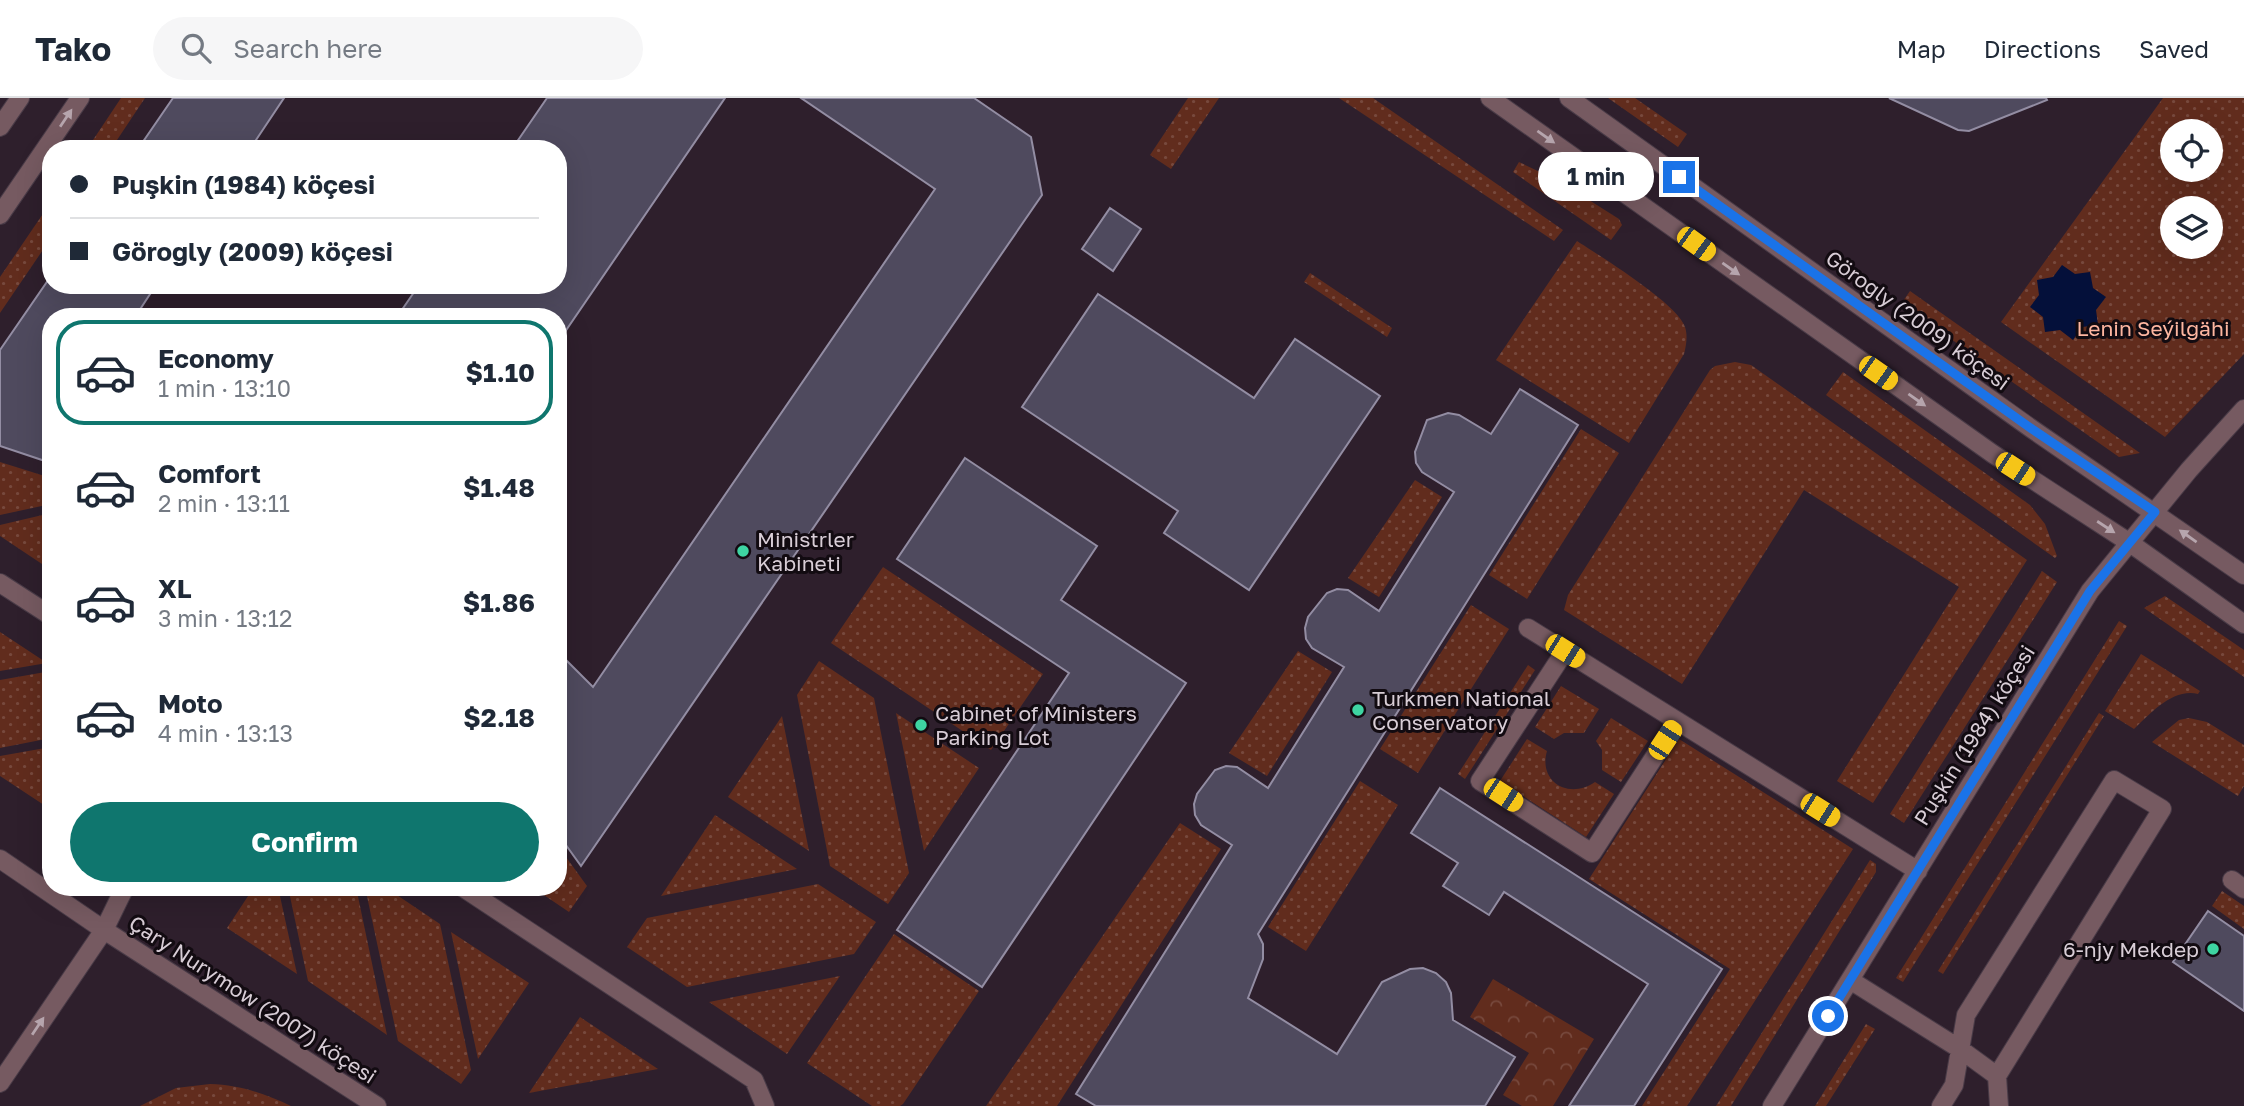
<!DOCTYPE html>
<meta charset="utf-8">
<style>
body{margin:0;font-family:"Golos Text",sans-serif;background:#f6f6f7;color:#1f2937;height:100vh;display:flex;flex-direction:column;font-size:26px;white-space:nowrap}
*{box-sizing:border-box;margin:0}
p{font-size:23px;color:#747a83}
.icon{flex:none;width:38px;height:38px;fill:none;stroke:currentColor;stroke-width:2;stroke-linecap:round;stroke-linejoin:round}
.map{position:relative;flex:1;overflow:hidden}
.sheet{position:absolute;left:42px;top:210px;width:525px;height:588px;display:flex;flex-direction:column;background:#fff;border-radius:28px;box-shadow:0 7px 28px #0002}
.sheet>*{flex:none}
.banner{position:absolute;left:42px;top:42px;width:525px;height:154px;border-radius:28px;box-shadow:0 7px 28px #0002;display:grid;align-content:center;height:154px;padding:0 28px;background:#fff}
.fabs{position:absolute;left:2160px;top:21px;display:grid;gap:14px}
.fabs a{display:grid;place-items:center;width:63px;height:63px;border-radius:50%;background:#fff;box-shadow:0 7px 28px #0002;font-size:35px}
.end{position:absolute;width:32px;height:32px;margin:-16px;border:9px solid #1a73e8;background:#fff;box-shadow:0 0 0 4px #fff}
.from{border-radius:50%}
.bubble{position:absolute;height:49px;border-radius:24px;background:#fff;box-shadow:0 7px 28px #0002;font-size:23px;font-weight:700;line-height:49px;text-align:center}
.car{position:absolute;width:21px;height:42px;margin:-21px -10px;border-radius:9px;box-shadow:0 0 5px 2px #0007;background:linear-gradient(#f5c518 24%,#345 0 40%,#f5c518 0 76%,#345 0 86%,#f5c518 0)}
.banner b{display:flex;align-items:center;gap:24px;height:66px;font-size:26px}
.banner b+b{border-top:2px solid #e0e1e3}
.banner i{width:18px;height:18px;background:#1f2937}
ul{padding:12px 0 0;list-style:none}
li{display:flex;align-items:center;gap:21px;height:105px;margin:0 14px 10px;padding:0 14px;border:4px solid transparent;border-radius:28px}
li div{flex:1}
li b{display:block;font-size:26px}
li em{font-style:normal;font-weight:700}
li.on{border-color:#0f766e}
li>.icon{width:63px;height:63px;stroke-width:1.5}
.cta{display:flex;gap:14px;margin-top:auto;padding:14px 28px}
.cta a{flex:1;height:80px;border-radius:42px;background:#0f766e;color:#fff;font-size:28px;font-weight:700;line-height:80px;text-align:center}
header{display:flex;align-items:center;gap:42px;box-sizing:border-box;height:98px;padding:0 35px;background:#fff;border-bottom:2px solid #e0e1e3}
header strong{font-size:33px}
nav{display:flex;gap:38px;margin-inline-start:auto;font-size:24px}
.search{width:490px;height:63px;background:#f6f6f7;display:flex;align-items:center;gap:18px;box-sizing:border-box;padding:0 24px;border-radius:38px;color:#747a83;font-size:26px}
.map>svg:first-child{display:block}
.green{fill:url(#green-dots);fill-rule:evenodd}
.forest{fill:url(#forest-crowns)}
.water{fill:#04103a}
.building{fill:#4f4a5e;stroke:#938da3;stroke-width:2}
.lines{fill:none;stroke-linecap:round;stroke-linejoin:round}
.minor-casing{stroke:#493b47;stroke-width:20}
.minor{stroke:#765a61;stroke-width:18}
.oneway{fill:#b6a5ad}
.route{stroke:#1a73e8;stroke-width:9}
.poi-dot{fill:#3ed4a2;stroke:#120b11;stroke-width:2.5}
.labels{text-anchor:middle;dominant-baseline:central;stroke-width:6;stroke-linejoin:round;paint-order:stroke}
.street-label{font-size:21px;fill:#d8cdd6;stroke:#120b11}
.park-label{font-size:21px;fill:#feb6a0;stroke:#120b11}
.poi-label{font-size:21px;fill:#d8cdd6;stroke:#120b11;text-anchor:start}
</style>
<header>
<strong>Tako</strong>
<div class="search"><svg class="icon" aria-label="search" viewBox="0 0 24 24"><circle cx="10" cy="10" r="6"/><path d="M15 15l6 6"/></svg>Search here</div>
<nav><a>Map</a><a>Directions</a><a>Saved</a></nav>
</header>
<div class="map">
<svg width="2244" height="1008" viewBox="0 0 2244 1008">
<defs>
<pattern id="green-dots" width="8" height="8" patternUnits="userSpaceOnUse" patternTransform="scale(1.75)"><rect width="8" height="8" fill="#612c1d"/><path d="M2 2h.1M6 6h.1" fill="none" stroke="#77493d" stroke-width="1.8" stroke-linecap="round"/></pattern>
<pattern id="forest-crowns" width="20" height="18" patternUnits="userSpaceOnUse" patternTransform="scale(1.75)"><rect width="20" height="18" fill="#612c1d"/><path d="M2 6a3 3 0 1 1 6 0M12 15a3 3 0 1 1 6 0" fill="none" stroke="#77493d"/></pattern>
</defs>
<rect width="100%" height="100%" fill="#2e1f2c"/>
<path class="green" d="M121,0H145L111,51H87Z
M1188,0H1219L1171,71L1150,57Z
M1339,0H1373L1563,132L1554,143Z
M1608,0H1635L1687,36L1678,49Z
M2163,0H2244V256L2165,339L2001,224ZM2172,33H2210V72H2172ZM2172,110H2210V149H2172Z
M1519,64L1559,83L1619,121L1622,127L1611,142L1513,74Z
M51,104V140L0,215V179Z
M1577,143C1600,158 1678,206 1685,229C1688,238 1686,248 1684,256L1629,345L1496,262Z
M1310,175L1392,230L1387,239L1304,184Z
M1910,193L2140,355L2119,359L1901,206Z
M1735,264L1751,267L2027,462L1873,705L1837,683L1959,489L1804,392L1682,586L1564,512L1568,497L1710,272L1715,268Z
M1843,274L2030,407L2045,426L2057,458L2055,460L1826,297Z
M1581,331L1619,355L1527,501L1489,477Z
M0,364L51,380V406L0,417Z
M1415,382L1442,399L1379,499L1348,480Z
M51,415V472L0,438V427Z
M883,469L1043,576L991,652L831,545Z
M2042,473L2057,484L1904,725L1890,716Z
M2165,498L2244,552V579L2144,510Z
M1471,507L1509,531L1418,675L1380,651Z
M2119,523L2127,528L1903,884L1896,880Z
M0,534L47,565L0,573Z
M1298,553L1332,574L1267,678L1229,655Z
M2141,556L2200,593L2198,596C2173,590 2151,615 2134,631L2105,613Z
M819,563L874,600L909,775L888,806L830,768L797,597Z
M1528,567L1535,572L1465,681L1458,676Z
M51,573V640L0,650V582Z
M1561,588L1599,611L1584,635H1564L1554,641L1535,629Z
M896,615L979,670L924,753Z
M2099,615L2104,618L1943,876L1938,873Z
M782,618L809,753L728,699Z
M1611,620L1648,643L1621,684L1602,672V652L1596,643Z
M2189,620L2207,624L2244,647V688L2238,698L2152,644L2179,622Z
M1527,641L1547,653C1538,684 1569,702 1595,684L1614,696L1586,739L1500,683Z
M1679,641L1853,751L1687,1008H1642L1730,871L1589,781Z
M51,649V703L47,709L0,678V658Z
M1360,683L1398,707L1306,853L1268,829Z
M715,717L797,771L661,798Z
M1180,725L1221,751L1057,1008H986Z
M558,748L587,788L569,814L532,789H558Z
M1870,762L1876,766V774L1731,1008H1716Z
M818,786L876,824L854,856L687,889L627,849L647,820Z
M254,789H278L297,876L227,830Z
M288,789H356L387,937L308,883Z
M365,789H385L440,826L471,972L461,986L398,943Z
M2222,793L2244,808V831L2212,808Z
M451,834L529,885L478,961Z
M894,836L979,893L903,1006L900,1008H872L807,965Z
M840,878L787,956L709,904Z
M580,919L658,971L529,995Z
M1866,926L1875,931L1826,1008H1815Z
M210,986C240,987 263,995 291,1008H140L176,990Z"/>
<path class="forest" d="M1493,881L1594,941L1553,1008H1522L1503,997L1529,955L1470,919Z"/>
<path class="water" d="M2062,167L2075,176L2090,174L2093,190L2106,199L2096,212L2098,227L2082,229L2073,242L2060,232L2045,234L2043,219L2030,209L2039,197L2037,182L2053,179Z"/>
<path class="building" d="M173,0H284L250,51H138Z
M547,0H725L558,244V219H397L419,187H558V51H512Z
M801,0H974L1031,39L1042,97L581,768L558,736V554L593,589L935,91Z
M1889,0H2046L2047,2L1969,33L1958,32Z
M1110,110L1141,131L1113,173L1082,151Z
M51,178V187H156L135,219H51V365L0,348V252Z
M1098,196L1254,300L1295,241L1380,298L1249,492L1164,435L1178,413L1022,309Z
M1520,291L1578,327L1258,836L1263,846V861L1248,900L1337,956L1382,884L1410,871L1423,870L1436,875L1446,884L1451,895L1453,922L1515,959L1485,1008H1096L1076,996L1232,747L1201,727L1195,717L1194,706L1197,696L1215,672L1226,668L1237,669L1268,690L1344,569L1312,550L1306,541L1305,530L1308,519L1327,495L1337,491L1348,492L1379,513L1454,394L1422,374L1416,365L1415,354L1427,322L1448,315L1459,317L1491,336Z
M965,360L1097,448L1061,502L1186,585L982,889L897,832L1069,575L897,461Z
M1440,690L1722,871L1634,1008H1569L1648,886L1504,794L1489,817L1443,788L1458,765L1411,735Z
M2208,813L2244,838V913L2173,864Z"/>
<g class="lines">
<defs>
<path id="minor" d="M1490,0L1993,356L2130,445L2244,526
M1569,0L2032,331L2244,477
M0,29L20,0
M0,117L80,0
M0,485L51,518
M1528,530L1918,773
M1565,553L1480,683L1592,755L1677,624
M0,761L104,832L0,985
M2232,782L2244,791
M125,789L104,832L377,1008
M462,789L754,982L765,1008
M1850,882L1960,951L1997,978L1999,1008
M1772,1008L2090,493L2189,372L2244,311
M1941,1008L1954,987L1966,917L2114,682L2162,711L1997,978"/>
</defs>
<use href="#minor" class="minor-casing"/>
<use href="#minor" class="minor"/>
</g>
<defs><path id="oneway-solid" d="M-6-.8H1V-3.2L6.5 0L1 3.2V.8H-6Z" transform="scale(1.75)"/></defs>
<g class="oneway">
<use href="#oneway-solid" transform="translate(66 20) rotate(-56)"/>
<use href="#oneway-solid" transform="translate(1546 39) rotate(35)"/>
<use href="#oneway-solid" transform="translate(1731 171) rotate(35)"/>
<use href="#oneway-solid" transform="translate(1917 302) rotate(35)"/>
<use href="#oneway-solid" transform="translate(2106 429) rotate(33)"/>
<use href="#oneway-solid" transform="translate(2188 438) rotate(-145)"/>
<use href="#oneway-solid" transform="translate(38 928) rotate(-56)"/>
</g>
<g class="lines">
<path class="route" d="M1679,79L2032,331L2155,414L2090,493L1828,918"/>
</g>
<g class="poi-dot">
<circle cx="743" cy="453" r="7"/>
<circle cx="1358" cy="612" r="7"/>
<circle cx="921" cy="627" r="7"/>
<circle cx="2213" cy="851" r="7"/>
</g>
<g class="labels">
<g class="street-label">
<text transform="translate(1918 222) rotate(36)">Görogly (2009) köçesi</text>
<text transform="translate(1974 637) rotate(-58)">Puşkin (1984) köçesi</text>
<text transform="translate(253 901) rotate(33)">Çary Nurymow (2007) köçesi</text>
</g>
<g class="park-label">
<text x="2153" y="230">Lenin Seýilgähi</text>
</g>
<g class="poi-label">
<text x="757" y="441">Ministrler<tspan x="757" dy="24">Kabineti</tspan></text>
<text x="1372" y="600">Turkmen National<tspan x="1372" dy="24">Conservatory</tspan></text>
<text x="935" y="615">Cabinet of Ministers<tspan x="935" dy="24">Parking Lot</tspan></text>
<text x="2199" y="851" text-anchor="end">6-njy Mekdep</text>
</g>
</g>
</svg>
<div class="fabs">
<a><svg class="icon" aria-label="locate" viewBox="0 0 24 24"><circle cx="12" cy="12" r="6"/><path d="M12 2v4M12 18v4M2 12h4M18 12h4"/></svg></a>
<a><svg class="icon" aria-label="layers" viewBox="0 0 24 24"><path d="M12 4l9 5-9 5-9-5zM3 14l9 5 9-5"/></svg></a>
</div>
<i class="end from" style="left:1828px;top:918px"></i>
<i class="end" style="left:1679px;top:79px"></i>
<div class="bubble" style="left:1538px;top:54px;width:116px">1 min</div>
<i class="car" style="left:1696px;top:146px;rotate:126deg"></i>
<i class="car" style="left:1878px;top:275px;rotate:125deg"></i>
<i class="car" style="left:2015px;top:371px;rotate:123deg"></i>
<i class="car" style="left:1565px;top:553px;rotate:122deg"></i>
<i class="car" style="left:1665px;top:642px;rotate:33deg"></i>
<i class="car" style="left:1503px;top:697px;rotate:123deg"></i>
<i class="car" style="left:1820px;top:712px;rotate:122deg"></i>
<div class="banner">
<b><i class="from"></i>Puşkin (1984) köçesi</b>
<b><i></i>Görogly (2009) köçesi</b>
</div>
<section class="sheet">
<ul>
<li class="on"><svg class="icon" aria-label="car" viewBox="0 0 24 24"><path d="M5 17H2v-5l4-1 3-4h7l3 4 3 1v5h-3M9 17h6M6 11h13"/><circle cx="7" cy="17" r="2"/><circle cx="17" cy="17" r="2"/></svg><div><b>Economy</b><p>1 min · 13:10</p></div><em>$1.10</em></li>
<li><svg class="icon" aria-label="car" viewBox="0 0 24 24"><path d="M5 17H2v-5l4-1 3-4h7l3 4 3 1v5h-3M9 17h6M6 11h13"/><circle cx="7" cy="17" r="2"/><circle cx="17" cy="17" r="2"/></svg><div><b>Comfort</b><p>2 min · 13:11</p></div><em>$1.48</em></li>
<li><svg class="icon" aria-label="car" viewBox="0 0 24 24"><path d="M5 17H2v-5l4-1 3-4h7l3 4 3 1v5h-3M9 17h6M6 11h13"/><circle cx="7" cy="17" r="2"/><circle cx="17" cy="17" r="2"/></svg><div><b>XL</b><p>3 min · 13:12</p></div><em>$1.86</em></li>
<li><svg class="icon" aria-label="car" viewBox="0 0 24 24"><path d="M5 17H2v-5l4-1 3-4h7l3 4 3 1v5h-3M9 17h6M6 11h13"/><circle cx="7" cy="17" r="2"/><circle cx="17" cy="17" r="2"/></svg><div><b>Moto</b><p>4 min · 13:13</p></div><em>$2.18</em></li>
</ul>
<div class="cta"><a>Confirm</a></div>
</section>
</div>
